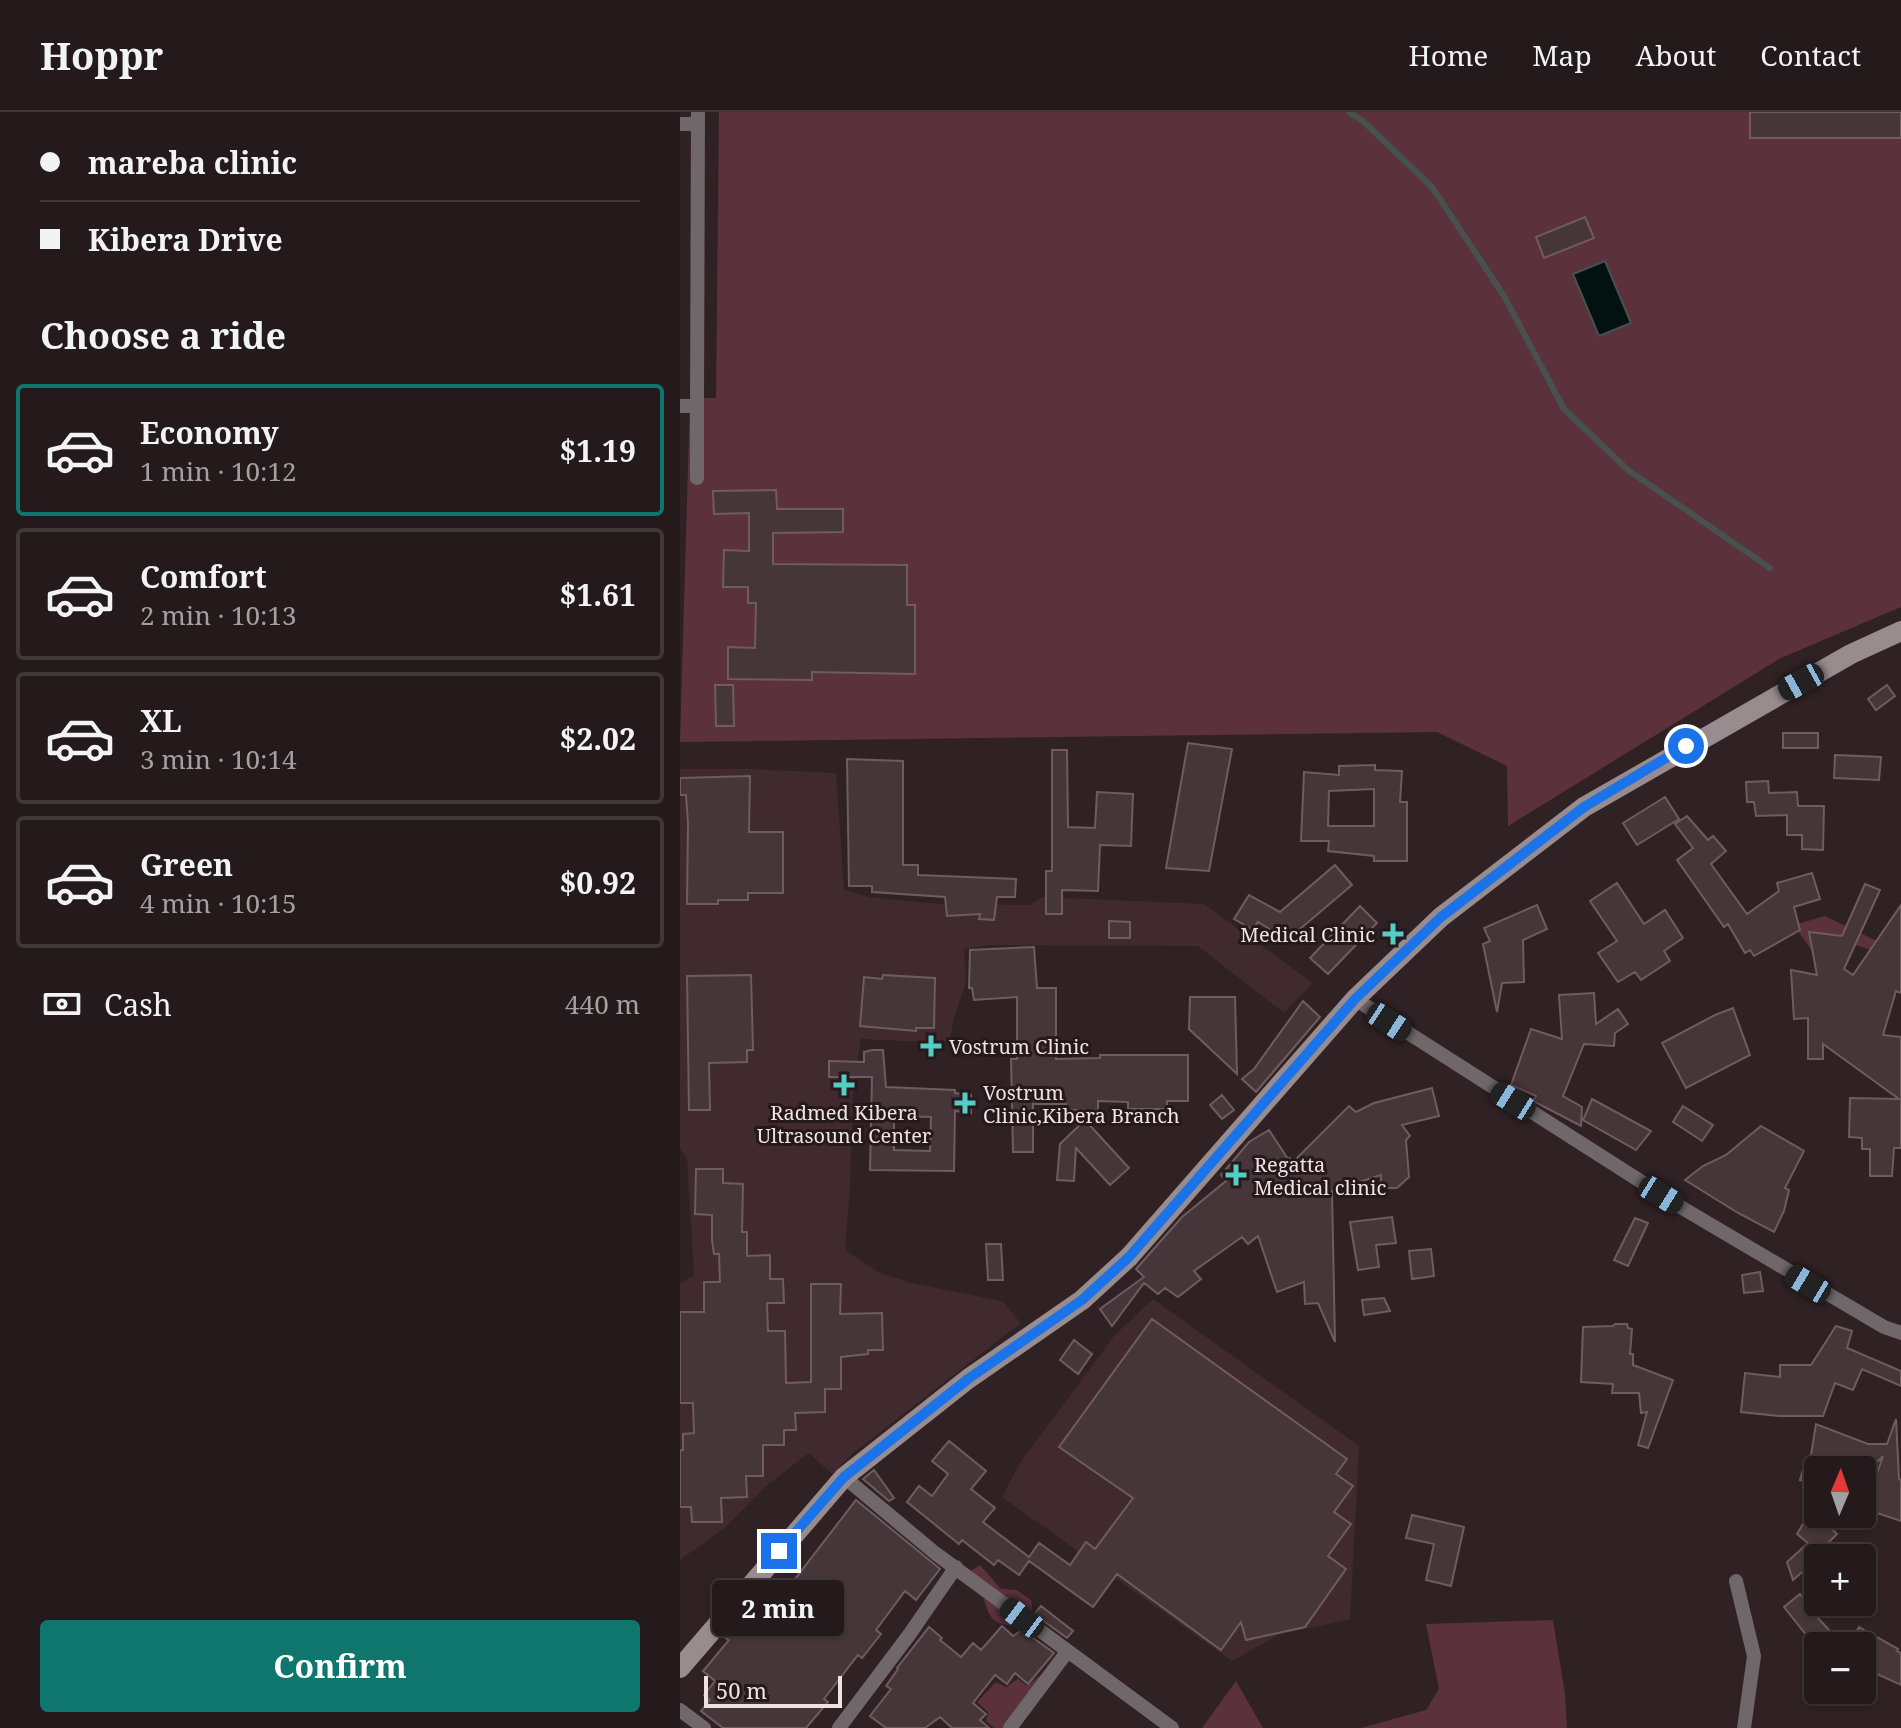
<!DOCTYPE html>
<meta charset="utf-8">
<style>
body{margin:0;font-family:"Noto Serif",serif;background:#2c2224;color:#f1f3f6;height:100vh;display:flex;flex-direction:column;font-size:30px;white-space:nowrap}
*{box-sizing:border-box;margin:0}
p{font-size:26px;color:#a3a0a3}
.icon{flex:none;width:44px;height:44px;fill:none;stroke:currentColor;stroke-width:2;stroke-linecap:round;stroke-linejoin:round}
.map{position:relative;flex:1;overflow:hidden}
.sheet{display:flex;flex-direction:column;background:#24191b;width:680px}
.sheet>*{flex:none}
.top-card{display:grid;align-content:center;height:176px;padding:0 40px;background:#24191b}
.needle{width:52px;rotate:2deg}
.buttons{position:absolute;left:1124px;top:1344px;display:grid;gap:16px}
.buttons a{display:grid;place-items:center;width:72px;height:72px;border-radius:8px;background:#24191b;box-shadow:0 2px 6px #0004,0 0 0 2px #41383a;font-size:40px}
.scale{position:absolute;left:24px;bottom:20px;width:138px;box-sizing:border-box;padding-left:8px;border:4px solid #ede2e4;border-top:0;font-size:22px;line-height:28px;white-space:nowrap;color:#ede2e4;-webkit-text-stroke:6px #26181b;paint-order:stroke}
.end{position:absolute;width:36px;height:36px;margin:-18px;border:10px solid #1a73e8;background:#fff;box-shadow:0 0 0 4px #fff}
.from{border-radius:50%}
.bubble{position:absolute;height:56px;border-radius:8px;background:#24191b;box-shadow:0 2px 6px #0004,0 0 0 2px #41383a;font-size:26px;font-weight:700;line-height:56px;text-align:center}
.car{position:absolute;width:24px;height:48px;margin:-24px -12px;border-radius:10px;box-shadow:0 0 6px 2px #0007;background:linear-gradient(#222 24%,#8ab4d8 0 40%,#222 0 76%,#8ab4d8 0 86%,#222 0)}
.top-card b{display:flex;align-items:center;gap:28px;height:76px;font-size:30px}
.top-card b+b{border-top:2px solid #41383a}
.top-card i{width:20px;height:20px;background:#f1f3f6}
ul{padding:0;list-style:none}
li{display:flex;align-items:center;gap:24px;height:132px;margin:0 16px 12px;padding:0 24px;border:4px solid #41383a;border-radius:8px}
li div{flex:1}
li b{display:block;font-size:30px}
li em{font-style:normal;font-weight:700}
li.on{border-color:#0f766e}
li>.icon{width:72px;height:72px;stroke-width:1.5}
h2{padding:0 40px;font-size:36px;line-height:96px}
.pay{display:flex;align-items:center;gap:20px;height:88px;padding:0 40px;font-size:30px}
.pay p{margin-inline-start:auto}
.action{display:flex;gap:16px;margin-top:auto;padding:16px 40px}
.action a{flex:1;height:92px;border-radius:8px;background:#0f766e;color:#fff;font-size:32px;font-weight:700;line-height:92px;text-align:center}
header{display:flex;align-items:center;gap:48px;box-sizing:border-box;height:112px;padding:0 40px;background:#24191b;border-bottom:2px solid #41383a}
header strong{font-size:38px}
nav{display:flex;gap:44px;margin-inline-start:auto;font-size:28px}
main{display:flex;flex:1;min-height:0}
.map>svg:first-child{display:block}
.built{fill:#402a2f}
.green{fill:#5b323c}
.water{fill:#021211;stroke:#485050;stroke-width:2}
.lines{fill:none;stroke-linecap:round;stroke-linejoin:round}
.stream{stroke:#485050;stroke-width:6}
.building{fill:#463639;stroke:#6e5c5f;stroke-width:2;fill-rule:evenodd}
.street{stroke:#6f6769;stroke-width:14}
.secondary{stroke:#998c8e;stroke-width:20}
.route{stroke:#1a73e8;stroke-width:10}
.poi-dot{fill:#54cdc6;stroke:#26181b;stroke-width:3}
.labels{text-anchor:middle;dominant-baseline:central;stroke-width:6;stroke-linejoin:round;paint-order:stroke}
.poi-label{font-size:20px;fill:#ede2e4;stroke:#26181b;text-anchor:start}
</style>
<header>
<strong>Hoppr</strong>
<nav><a>Home</a><a>Map</a><a>About</a><a>Contact</a></nav>
</header>
<main>
<section class="sheet">
<div class="top-card">
<b><i class="from"></i>mareba clinic</b>
<b><i></i>Kibera Drive</b>
</div>
<h2>Choose a ride</h2>
<ul>
<li class="on"><svg class="icon" aria-label="car" viewBox="0 0 24 24"><path d="M5 17H2v-5l4-1 3-4h7l3 4 3 1v5h-3M9 17h6M6 11h13"/><circle cx="7" cy="17" r="2"/><circle cx="17" cy="17" r="2"/></svg><div><b>Economy</b><p>1 min · 10:12</p></div><em>$1.19</em></li>
<li><svg class="icon" aria-label="car" viewBox="0 0 24 24"><path d="M5 17H2v-5l4-1 3-4h7l3 4 3 1v5h-3M9 17h6M6 11h13"/><circle cx="7" cy="17" r="2"/><circle cx="17" cy="17" r="2"/></svg><div><b>Comfort</b><p>2 min · 10:13</p></div><em>$1.61</em></li>
<li><svg class="icon" aria-label="car" viewBox="0 0 24 24"><path d="M5 17H2v-5l4-1 3-4h7l3 4 3 1v5h-3M9 17h6M6 11h13"/><circle cx="7" cy="17" r="2"/><circle cx="17" cy="17" r="2"/></svg><div><b>XL</b><p>3 min · 10:14</p></div><em>$2.02</em></li>
<li><svg class="icon" aria-label="car" viewBox="0 0 24 24"><path d="M5 17H2v-5l4-1 3-4h7l3 4 3 1v5h-3M9 17h6M6 11h13"/><circle cx="7" cy="17" r="2"/><circle cx="17" cy="17" r="2"/></svg><div><b>Green</b><p>4 min · 10:15</p></div><em>$0.92</em></li>
</ul>
<div class="pay"><svg class="icon" aria-label="cash" viewBox="0 0 24 24"><path d="M3 7h18v10H3z"/><circle cx="12" cy="12" r="2"/></svg>Cash<p>440 m</p></div>
<div class="action"><a>Confirm</a></div>
</section>
<div class="map">
<svg width="1221" height="1616" viewBox="0 0 1221 1616">
<rect width="100%" height="100%" fill="#302124"/>
<path class="built" d="M0,657H69L156,661L164,778L189,785L259,792L350,793L362,785L524,792L633,871L604,901L518,834L309,833L284,837L286,870L274,906L269,931L181,927L173,977L170,1076L165,1138L198,1160L231,1171L322,1189L341,1211L172,1342L152,1362L129,1341L86,1374L46,1415L0,1448V1172L14,1163L7,1046L0,1037Z
M473,1187L679,1334L670,1507L598,1523L552,1549L322,1385L340,1351L434,1224Z"/>
<path class="green" d="M39,0H1221V495L1101,546L828,714L827,654L757,620L0,630L10,286H36Z
M1145,804L1199,830L1195,839L1165,830L1159,843L1132,839L1114,813Z
M300,1453L321,1477L337,1478L351,1488L353,1499L341,1515C309,1512 310,1507 301,1478L285,1473L292,1458Z
M873,1508L885,1582L887,1616H681L746,1598L759,1577L746,1512Z
M362,1562L328,1616H314L306,1609L308,1600L297,1590L316,1570L326,1575L338,1567L347,1574Z
M556,1569L583,1616H522Z"/>
<path class="water" d="M925,149L951,211L919,224L893,162Z"/>
<g class="lines">
<path class="stream" d="M669,0L684,10L752,75L824,184L884,297L948,358L1090,456"/>
</g>
<path class="building" d="M1070,0H1221V26H1070Z
M905,105L914,126L864,146L856,125Z
M96,378L97,397H163V420L93,421V452L227,453V493H235V562L132,560V568L48,567V535L75,536L76,491H68V475H43L44,438L69,439V401L34,402L33,379Z
M35,573H53L54,614H36Z
M1207,573L1215,584L1196,598L1188,587Z
M1103,621H1138V636H1103Z
M508,631L552,637L529,759L486,756Z
M372,638H387L388,715L415,716L417,680L453,682L451,734L420,733L418,779L382,778V802H366V759H372Z
M1155,643L1201,645L1199,668L1154,666Z
M167,647L223,649V753H238V763L336,767L335,785H317L314,808L299,807L300,802L267,804L265,785L192,780V774H169Z
M695,653V658L722,659L720,690H727V749H694V744L648,739L649,729H621L624,660L659,663V654ZM694,677V714H648L649,679Z
M70,664L69,720H103V781H68V788H38V792H7L8,711L6,683H0V666Z
M1088,669L1089,681L1117,680L1118,694H1144L1143,738L1122,737V723H1107V703L1076,704L1074,690H1067L1066,670Z
M985,685L999,707L957,733L943,711Z
M1007,704L1028,728L1033,724L1046,739L1031,752L1067,802L1099,779L1097,771L1132,761L1140,787L1114,795L1120,818L1074,844L1070,838L1065,841L1048,812L1044,815L997,748L1013,736L995,712Z
M655,753L672,773L607,828L578,810L573,818L554,807L569,783L600,800Z
M937,771L964,812L985,798L1003,826L984,839L990,849L961,868L955,860L938,870L918,841L937,829L910,789Z
M1185,772L1200,778L1164,857L1173,863L1221,793V881L1216,879L1203,923L1221,925V1036H1214L1212,1064H1190V1037H1182V1026L1169,1025L1170,986L1219,987L1143,932V947H1128V906L1114,907L1111,858L1137,863L1129,820L1162,824Z
M857,793L867,817L843,828L844,870L822,871L817,900L803,832L810,829L804,816Z
M680,794L697,811L648,862L630,846Z
M429,809L450,810V826H429Z
M354,835L357,876H376V947L420,946V943H508V989H487V997H448V990L418,989V998H386V992H353V1040H333L331,947H337V885L294,888L292,876H289L290,838Z
M71,863L73,938H67V950L29,951L30,998H9L7,864Z
M203,863L255,866L254,916H236V919L180,914L184,865L202,867Z
M914,881L916,912L938,897L948,912L935,921L934,934L904,932L883,984L902,995L901,1014L853,989L856,984L831,973L851,917L882,927L879,883Z
M510,885H555L557,962L509,917Z
M623,889L640,905L576,980L562,967L574,957Z
M1053,896L1070,943L1006,976L982,931L1035,903Z
M192,938H203L206,975L275,978V981L291,983V1001L275,999L274,1059L190,1058L192,965H149V949L184,950V940ZM214,1004L251,1005L250,1039L214,1038Z
M752,976L759,1004L722,1013L730,1024L726,1028L729,1065L717,1076H701V1063L652,1079L655,1230L638,1191L625,1192L624,1170L597,1180L578,1124L568,1132L562,1125L514,1159L521,1167L498,1185L485,1176L478,1182L464,1171L432,1214L420,1197L464,1165L456,1157L502,1105L546,1069L541,1063L569,1030L589,1018L608,1047L610,1046L613,1050L669,994L676,1000L694,991Z
M542,983L554,998L542,1007L530,993Z
M912,987L971,1019L956,1038L903,1008Z
M1003,994L1033,1013L1022,1029L993,1010Z
M405,1008L449,1056L430,1073L396,1036L394,1069L377,1068L380,1032Z
M1081,1014L1124,1039L1105,1076L1109,1078L1104,1099L1094,1120L1058,1101L1005,1068L1023,1054L1046,1043Z
M16,1057H43V1071L63,1072L62,1120H67V1144L90,1143V1167H103L104,1191H87L88,1219H105L106,1271L131,1270V1172H161L160,1202L202,1201L203,1238H188V1242L161,1245V1277H145V1300L115,1301L116,1318H104V1333H83V1364H66L67,1385L41,1386L42,1410H12L11,1395H0V1338H3V1322L14,1321L13,1291H0V1200H24V1170H40L39,1142H34L32,1128V1103L15,1102Z
M712,1105L716,1131L696,1133L699,1155L678,1158L670,1110Z
M955,1106L968,1111L948,1154L934,1148Z
M306,1132H321L323,1168H308Z
M751,1137L754,1164L732,1167L729,1139Z
M1080,1160L1083,1179L1064,1181L1062,1163Z
M704,1186L710,1199L684,1203L682,1188Z
M472,1207L667,1347L656,1362L673,1374L654,1400L671,1412L648,1444L666,1457L625,1515L566,1528L561,1510L541,1538L437,1462L413,1495L349,1449L339,1463L318,1448L314,1453L282,1428L279,1432L227,1390L239,1374L252,1384L268,1362L252,1349L269,1329L306,1359L291,1377L315,1396L303,1410L349,1445L359,1431L390,1453L406,1430L415,1437L453,1386L379,1335Z
M935,1212H947L948,1216L952,1217L950,1242H953V1253L993,1268L968,1336L958,1333L967,1300L961,1301L959,1281H932L933,1272L901,1270L903,1215L933,1214Z
M1156,1214L1172,1219L1167,1236L1221,1259V1274L1182,1257L1173,1278L1155,1271L1143,1304H1099L1061,1300L1065,1261L1100,1265V1253H1131Z
M394,1228L412,1242L398,1262L380,1248Z
M1216,1307L1219,1367L1221,1368V1409L1185,1397L1203,1344L1190,1358H1138V1373L1120,1368L1124,1354L1129,1355L1136,1312L1188,1332H1207Z
M194,1358L214,1386L209,1389L183,1367Z
M176,1388L260,1457L236,1488L225,1479L196,1518L201,1522L182,1546L178,1543L144,1587L148,1590L126,1616H43L21,1599L30,1588L24,1583L35,1569L23,1559L49,1528L44,1525L56,1511L66,1517L90,1483L98,1489Z
M1129,1402L1149,1404L1145,1410L1157,1422L1139,1440L1138,1446L1113,1468L1107,1450L1128,1431L1117,1422Z
M732,1403L784,1415L771,1474L746,1468L754,1432L726,1426Z
M1120,1482L1137,1505L1164,1534H1135L1104,1495Z
M361,1494L393,1519L387,1526L354,1502Z
M322,1514L333,1524L342,1518L374,1541L348,1572L335,1561L327,1572L315,1563L293,1591L306,1602L300,1608L309,1616H272L260,1605L245,1616H206L190,1604L211,1577L206,1574L218,1557L217,1556L249,1515L262,1526L260,1528L281,1545L293,1531L301,1538Z
M1179,1515L1218,1537L1217,1539L1221,1541V1573L1182,1555V1534H1168Z"/>
<g class="lines">
<path class="street" d="M0,12H18
M0,294H17L18,0
M17,366V294
M675,887L1004,1097L1204,1215L1221,1221
M164,1365L255,1441L492,1616
M1056,1469L1074,1544L1064,1616
M0,1598L24,1616
M159,1616L229,1523L276,1455
M330,1616L387,1540"/>
<path class="secondary" d="M0,1556L164,1365L288,1267L402,1188L449,1145L675,887L761,805L904,695L1171,542L1221,519"/>
</g>
<g class="lines">
<path class="route" d="M99,1439L164,1365L288,1267L402,1188L449,1145L675,887L761,805L904,695L1006,634"/>
</g>
<g class="poi-dot">
<path d="M709 810h8v8h8v8h-8v8h-8v-8h-8v-8h8z"/>
<path d="M247 922h8v8h8v8h-8v8h-8v-8h-8v-8h8z"/>
<path d="M160 961h8v8h8v8h-8v8h-8v-8h-8v-8h8z"/>
<path d="M281 979h8v8h8v8h-8v8h-8v-8h-8v-8h8z"/>
<path d="M552 1051h8v8h8v8h-8v8h-8v-8h-8v-8h8z"/>
</g>
<g class="labels">
<g class="poi-label">
<text x="695" y="822" text-anchor="end">Medical Clinic</text>
<text x="269" y="934">Vostrum Clinic</text>
<text x="303" y="980">Vostrum<tspan x="303" dy="23">Clinic,Kibera Branch</tspan></text>
<text x="164" y="1000" text-anchor="middle">Radmed Kibera<tspan x="164" dy="23">Ultrasound Center</tspan></text>
<text x="574" y="1052">Regatta<tspan x="574" dy="23">Medical clinic</tspan></text>
</g>
</g>
</svg>
<div class="buttons">
<a><svg class="needle" viewBox="-14 -14 28 28"><path d="M0-13l5 13h-10z" fill="#e53935"/><path d="M0 13l5-13h-10z" fill="#a3a0a3"/></svg></a>
<a>+</a>
<a>−</a>
</div>
<div class="scale">50 m</div>
<i class="end from" style="left:1006px;top:634px"></i>
<i class="end" style="left:99px;top:1439px"></i>
<div class="bubble" style="left:32px;top:1468px;width:132px">2 min</div>
<i class="car" style="left:1121px;top:570px;rotate:241deg"></i>
<i class="car" style="left:709px;top:910px;rotate:123deg"></i>
<i class="car" style="left:833px;top:989px;rotate:302deg"></i>
<i class="car" style="left:981px;top:1083px;rotate:122deg"></i>
<i class="car" style="left:1128px;top:1172px;rotate:301deg"></i>
<i class="car" style="left:342px;top:1506px;rotate:307deg"></i>
</div>
</main>
